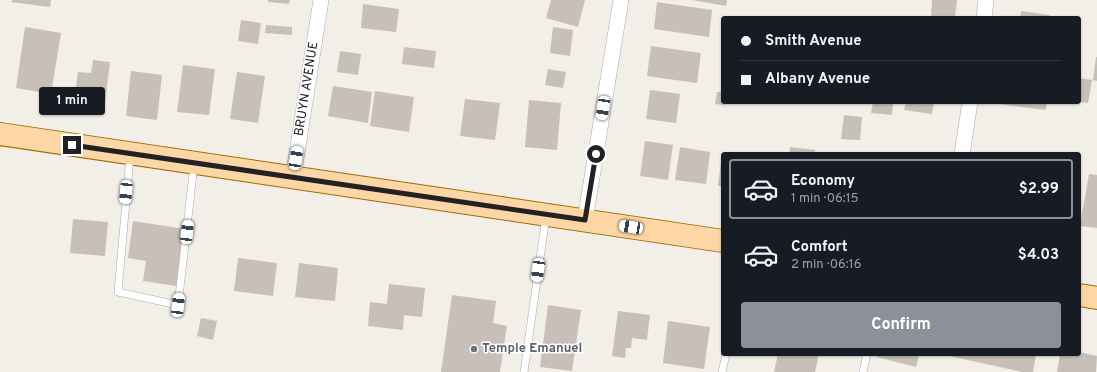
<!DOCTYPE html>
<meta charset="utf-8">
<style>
body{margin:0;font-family:Overpass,sans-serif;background:#20242c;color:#f1f3f6;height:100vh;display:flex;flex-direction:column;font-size:15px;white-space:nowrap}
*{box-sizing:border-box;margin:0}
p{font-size:13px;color:#9ea1a6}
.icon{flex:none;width:22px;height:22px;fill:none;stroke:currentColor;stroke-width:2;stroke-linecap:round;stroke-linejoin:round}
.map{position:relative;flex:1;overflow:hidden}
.details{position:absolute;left:721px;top:152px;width:360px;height:204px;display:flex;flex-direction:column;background:#171b24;border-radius:4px;box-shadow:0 1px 3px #0004}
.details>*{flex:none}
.banner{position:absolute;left:721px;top:16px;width:360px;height:88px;border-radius:4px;box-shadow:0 1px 3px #0004;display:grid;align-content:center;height:88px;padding:0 20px;background:#171b24}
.end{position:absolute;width:18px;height:18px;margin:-9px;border:5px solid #222;background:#fff;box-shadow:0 0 0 2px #fff}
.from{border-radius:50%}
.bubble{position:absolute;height:28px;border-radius:4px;background:#171b24;box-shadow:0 1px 3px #0004;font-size:13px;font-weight:700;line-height:28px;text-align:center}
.car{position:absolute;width:12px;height:24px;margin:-12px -6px;border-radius:5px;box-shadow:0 0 3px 1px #0007;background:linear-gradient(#fff 24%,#345 0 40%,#fff 0 76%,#345 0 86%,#fff 0)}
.banner b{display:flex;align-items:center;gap:14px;height:38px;font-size:15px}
.banner b+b{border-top:1px solid #363941}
.banner i{width:10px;height:10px;background:#f1f3f6}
ul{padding:7px 0 0;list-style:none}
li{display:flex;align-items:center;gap:12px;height:60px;margin:0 8px 6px;padding:0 12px;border:2px solid transparent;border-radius:4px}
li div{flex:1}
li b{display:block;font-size:15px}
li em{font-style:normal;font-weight:700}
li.active{border-color:#8c9099}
li>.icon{width:36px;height:36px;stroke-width:1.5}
.action{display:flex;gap:8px;margin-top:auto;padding:8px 20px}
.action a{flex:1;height:46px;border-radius:4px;background:#8c9099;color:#fff;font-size:16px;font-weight:700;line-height:46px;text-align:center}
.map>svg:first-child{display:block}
.building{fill:#c7bfb8}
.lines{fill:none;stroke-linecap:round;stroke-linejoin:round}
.lane-casing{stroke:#a9a9a9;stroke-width:8}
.street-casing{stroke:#a9a9a9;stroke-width:16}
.primary-casing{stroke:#a06b00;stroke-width:24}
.lane{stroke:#fff;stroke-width:7}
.street{stroke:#fff;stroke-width:15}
.primary{stroke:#fcd6a4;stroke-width:22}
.route{stroke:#222;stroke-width:5}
.worship-dot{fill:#6b7280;stroke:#fff;stroke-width:1.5}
.labels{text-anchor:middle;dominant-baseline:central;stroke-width:3;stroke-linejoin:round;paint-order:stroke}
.street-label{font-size:13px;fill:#222;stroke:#fff}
.worship-label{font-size:13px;font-weight:bold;fill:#5b616d;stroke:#fff;text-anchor:start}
</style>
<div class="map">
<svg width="1097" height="372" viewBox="0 0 1097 372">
<rect width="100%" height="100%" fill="#f2efe9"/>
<path class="building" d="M12,0H51L50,7L11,2Z
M268,0H290L289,4L268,2Z
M551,0H585L578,27L546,18Z
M692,0H727L726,6Z
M932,0H957L955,18L931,17Z
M657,2L712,10L709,37L654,29Z
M363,4L399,9L396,32L361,28Z
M1021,11L1050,15L1049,18H1020Z
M241,20L261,23L258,44L238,41Z
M266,25L292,27V35L265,33Z
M25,27L61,33L51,94L16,88Z
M553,27L573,30L570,56L550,53Z
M651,46L701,53L697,83L647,76Z
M404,47L436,51L434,68L402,64Z
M340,51L361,54L358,75L337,72Z
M1096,57H1097V81L1093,80Z
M93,60L110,62L104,111L73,108L78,72L91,73Z
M183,65L215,69L209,115L177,112Z
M548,69L566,72L563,88L545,85Z
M131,71L162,75L157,120L126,116Z
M237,72L265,76L258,123L230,119Z
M1079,78L1092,80L1088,103L1079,102Z
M333,86L372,92L368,123L328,116Z
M650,90L680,94L676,123L646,119Z
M375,91L414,97L409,132L370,126Z
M717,92H723L724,105L715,104Z
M465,99L500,103L495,140L460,136Z
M529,100L561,103L557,150L525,147Z
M873,102H893L892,115L871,113Z
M906,102H934L932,114L904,110Z
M1000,102H1047L1046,110L999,104Z
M844,115L862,117L860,140L841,139Z
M645,141L673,145L668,180L640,176Z
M680,147L710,152L706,184L675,180Z
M790,147L815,150V154H789Z
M722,156H723V186H718Z
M1089,174L1097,175V228L1080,226Z
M73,219L108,222L105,256L70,253Z
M133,221L185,229L176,286L143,281L146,261L128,258Z
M238,258L277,263L273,296L234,291Z
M299,263L338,268L335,301L295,297Z
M389,284L425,288L422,317L404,315L403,330L368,326L370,302L387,304Z
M452,295L496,301L493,323L507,326L500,372H441Z
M548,305L581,310L572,371L540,367Z
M618,311L650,315L647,340L632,338L631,348H626L625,358L612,356Z
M201,318L217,321L213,340L197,336Z
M668,321L710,327L704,369L663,363Z
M1079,352L1097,356L1096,372H1057L1060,354H1079Z
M778,354H819L815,372H774Z
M877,354H919L916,367L877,357Z
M940,354H1036L1033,372H1022Z"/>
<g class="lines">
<defs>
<path id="lane" d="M130,156L118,292L178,305L194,165
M524,372L546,216
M722,372L726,354
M863,372L867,354"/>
<path id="street" d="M984,18L986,0
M962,154L970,102
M293,178L321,0
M585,220L621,0"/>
<path id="primary" d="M0,134L723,241
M1079,295L1097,298"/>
</defs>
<use href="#lane" class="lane-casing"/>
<use href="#street" class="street-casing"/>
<use href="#primary" class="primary-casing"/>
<use href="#lane" class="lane"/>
<use href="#street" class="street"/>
<use href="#primary" class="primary"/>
</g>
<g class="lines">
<path class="route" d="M72,145L585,220L596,154"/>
</g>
<circle class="worship-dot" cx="474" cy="349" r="4"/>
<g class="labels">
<g class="street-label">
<text transform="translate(307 89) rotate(-81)">BRUYN AVENUE</text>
</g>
<g class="worship-label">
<text x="482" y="349">Temple Emanuel</text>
</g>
</g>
</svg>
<i class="end from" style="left:596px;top:154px"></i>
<i class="end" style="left:72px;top:145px"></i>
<div class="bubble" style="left:39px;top:87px;width:66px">1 min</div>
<i class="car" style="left:603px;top:108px;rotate:189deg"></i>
<i class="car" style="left:296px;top:158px;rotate:9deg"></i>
<i class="car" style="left:126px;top:192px;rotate:185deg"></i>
<i class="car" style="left:631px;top:227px;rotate:279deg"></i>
<i class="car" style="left:187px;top:232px;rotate:7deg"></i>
<i class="car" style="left:538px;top:270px;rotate:188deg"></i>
<i class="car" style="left:178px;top:305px;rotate:7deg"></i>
<div class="banner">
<b><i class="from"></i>Smith Avenue</b>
<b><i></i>Albany Avenue</b>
</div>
<section class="details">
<ul>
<li class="active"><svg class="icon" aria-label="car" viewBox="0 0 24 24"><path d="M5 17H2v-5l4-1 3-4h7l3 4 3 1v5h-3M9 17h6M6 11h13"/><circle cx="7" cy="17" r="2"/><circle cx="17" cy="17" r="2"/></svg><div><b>Economy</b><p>1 min · 06:15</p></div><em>$2.99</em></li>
<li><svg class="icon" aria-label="car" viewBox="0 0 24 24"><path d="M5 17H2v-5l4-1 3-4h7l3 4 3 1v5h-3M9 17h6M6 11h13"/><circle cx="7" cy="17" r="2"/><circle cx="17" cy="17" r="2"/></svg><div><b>Comfort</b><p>2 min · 06:16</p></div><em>$4.03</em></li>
</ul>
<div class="action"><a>Confirm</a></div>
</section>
</div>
